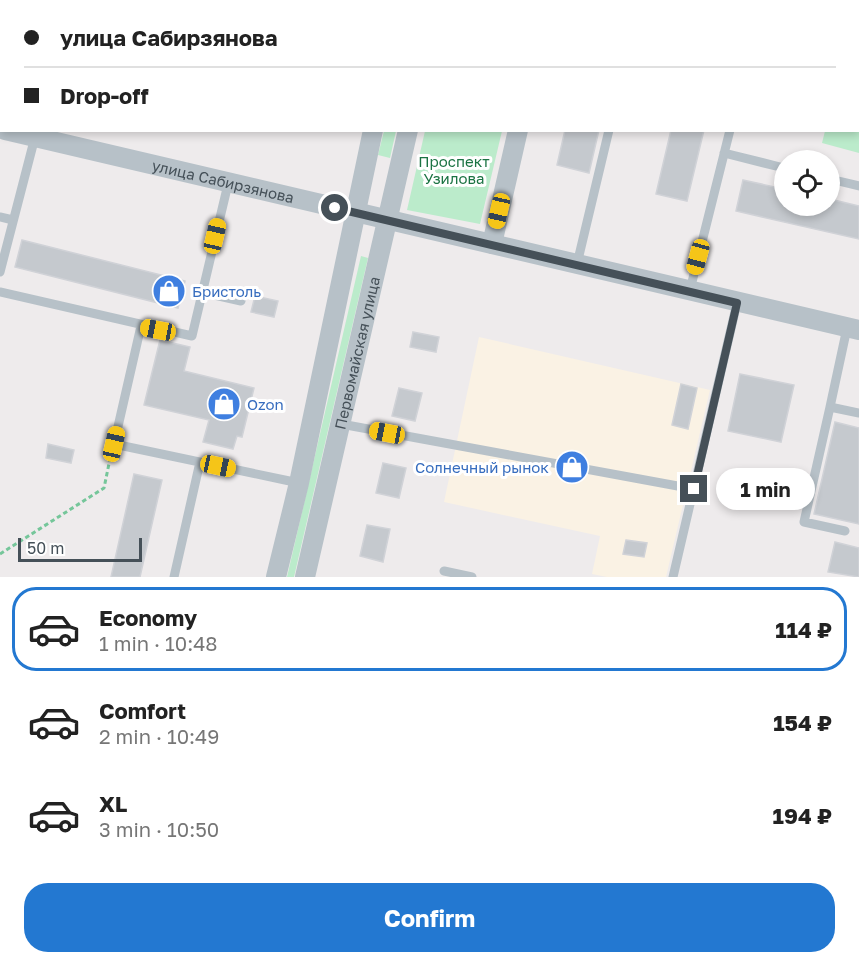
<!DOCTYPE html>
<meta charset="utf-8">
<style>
body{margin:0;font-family:"Golos Text",sans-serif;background:#f6f6f6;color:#222;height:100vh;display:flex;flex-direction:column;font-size:22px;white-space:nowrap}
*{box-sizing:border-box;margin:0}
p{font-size:20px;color:#767676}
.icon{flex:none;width:33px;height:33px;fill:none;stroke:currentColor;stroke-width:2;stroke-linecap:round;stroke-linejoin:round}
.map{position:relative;height:577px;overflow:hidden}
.drawer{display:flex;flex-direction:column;background:#fff;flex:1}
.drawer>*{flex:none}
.hud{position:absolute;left:0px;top:0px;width:860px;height:132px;box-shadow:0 3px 9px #0003;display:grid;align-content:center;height:132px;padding:0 24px;background:#fff}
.tools{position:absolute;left:774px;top:150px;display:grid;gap:12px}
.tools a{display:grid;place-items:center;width:66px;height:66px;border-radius:50%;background:#fff;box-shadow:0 3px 9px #0003;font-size:30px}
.scale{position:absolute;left:18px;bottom:15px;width:124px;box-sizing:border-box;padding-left:6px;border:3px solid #455058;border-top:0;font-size:16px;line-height:21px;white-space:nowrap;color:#455058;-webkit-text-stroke:4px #fff;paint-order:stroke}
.end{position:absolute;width:27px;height:27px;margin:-14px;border:8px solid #455058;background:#fff;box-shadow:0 0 0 3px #fff}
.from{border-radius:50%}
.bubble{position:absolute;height:42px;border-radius:21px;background:#fff;box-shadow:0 3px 9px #0003;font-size:20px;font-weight:700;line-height:42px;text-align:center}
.car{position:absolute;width:18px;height:36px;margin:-18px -9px;border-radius:8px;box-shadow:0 0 4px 2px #0007;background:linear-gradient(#f5c518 24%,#345 0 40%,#f5c518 0 76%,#345 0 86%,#f5c518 0)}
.hud b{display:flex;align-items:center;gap:21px;height:57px;font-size:22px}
.hud b+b{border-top:2px solid #e0e0e0}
.hud i{width:15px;height:15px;background:#222}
ul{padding:10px 0 0;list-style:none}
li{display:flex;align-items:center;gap:18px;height:84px;margin:0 12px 9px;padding:0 12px;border:3px solid transparent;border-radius:24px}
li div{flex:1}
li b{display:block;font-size:22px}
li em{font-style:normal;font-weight:700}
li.selected{border-color:#2378d1}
li>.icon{width:54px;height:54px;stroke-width:1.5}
.action{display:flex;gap:12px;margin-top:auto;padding:12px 24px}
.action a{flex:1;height:69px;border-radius:24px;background:#2378d1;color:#fff;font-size:24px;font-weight:700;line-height:69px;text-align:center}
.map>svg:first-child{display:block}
.commercial{fill:#faf2e4}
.green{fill:#bbebcb}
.building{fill:#c5c9ce;stroke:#d0d2d7;stroke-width:1.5}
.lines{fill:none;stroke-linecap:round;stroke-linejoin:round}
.path{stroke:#75c69a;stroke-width:3;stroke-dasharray:4.5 3;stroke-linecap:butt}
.lane{stroke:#b7c1c8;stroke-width:9}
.street{stroke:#b7c1c8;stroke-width:20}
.route{stroke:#455058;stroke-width:8}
.labels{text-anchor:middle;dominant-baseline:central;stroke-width:6;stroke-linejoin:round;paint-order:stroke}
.park-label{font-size:15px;fill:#1b7343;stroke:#fff}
.street-label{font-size:15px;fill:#455058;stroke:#fff}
.shop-label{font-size:15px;fill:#366cbe;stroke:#fff;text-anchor:start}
</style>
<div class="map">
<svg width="859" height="577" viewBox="0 0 859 577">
<rect width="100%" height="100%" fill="#eeebec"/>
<path class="commercial" d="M479,337L710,390L666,577H607L592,574L600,536L444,502Z"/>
<path class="green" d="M859,114V153L822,143L825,131L858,130Z
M384,131H396L390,158L378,155Z
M425,131H502L480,224L407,210Z
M361,256L368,258L294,577H287Z"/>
<path class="building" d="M317,0H349L317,2Z
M739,0H778L784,2H738Z
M0,12H2V41L0,40Z
M565,130H599L589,173L557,165Z
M671,130H704L687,201L656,194Z
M743,180L784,189V206H830V199L859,206V239L736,211Z
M22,240L185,281L178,308L15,267Z
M255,296L278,301L274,317L251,312Z
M413,332L439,337L436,352L410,347Z
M160,340L190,347L184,371L254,388L242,437L237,436L233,449L203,442L209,420L144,405Z
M740,374L794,385L781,442L728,431Z
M681,384L697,388L688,429L672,425Z
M399,388L422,393L415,421L392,416Z
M835,422L859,428V524L814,514Z
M48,444L74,450L71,463L46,458Z
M383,463L406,468L399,498L376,493Z
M134,474L162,480L140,577H111Z
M367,525L390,529L383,562L360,556Z
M626,540L647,543L644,557L623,554Z
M835,542L859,548V577L828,572Z"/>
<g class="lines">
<path class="path" d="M0,554L104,488L111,454"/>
<path class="lane" d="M65,0L71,2
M150,2V0
M289,2V0
M640,2V0
M858,72L859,73
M724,153L784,168
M830,179L859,186
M0,217L13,220
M577,264L609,130
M0,272L35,137
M690,290L730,130
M0,292L192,336L228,184
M201,292L241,301
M141,326L114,444L299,483
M847,328L830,407L859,413
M830,407L804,522L845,531
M341,424L694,489
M444,571L472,577
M174,577L200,462
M673,577L737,303"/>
<g class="street">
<path d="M402,2L403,0"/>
<path d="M438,2L439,0"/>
<path d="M547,2V0"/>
<path id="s1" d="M5,130L859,330"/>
<path d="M492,244L518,130"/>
<path d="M276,577L299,483L373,130"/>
<path id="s2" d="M305,577L408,130"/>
</g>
</g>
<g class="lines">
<path class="route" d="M335,208L737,303L694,489"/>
</g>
<defs>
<symbol id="shop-disc" viewBox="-11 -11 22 22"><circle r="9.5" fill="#3f7fe0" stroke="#fff"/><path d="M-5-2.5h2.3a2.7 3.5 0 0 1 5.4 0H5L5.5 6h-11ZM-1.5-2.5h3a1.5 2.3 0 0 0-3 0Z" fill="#fff"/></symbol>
</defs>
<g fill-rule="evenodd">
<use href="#shop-disc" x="150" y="272" width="38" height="38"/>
<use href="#shop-disc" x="205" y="385" width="38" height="38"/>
<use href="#shop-disc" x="553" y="448" width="38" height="38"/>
</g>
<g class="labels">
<g class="park-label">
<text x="454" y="161">Проспект<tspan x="454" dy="17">Узилова</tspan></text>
</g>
<g class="street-label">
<text stroke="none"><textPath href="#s1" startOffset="224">улица Сабирзянова</textPath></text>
<text stroke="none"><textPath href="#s2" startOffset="230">Первомайская улица</textPath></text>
</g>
<g class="shop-label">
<text x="192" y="291">Бристоль</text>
<text x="247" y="404">Ozon</text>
<text x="549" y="467" text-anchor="end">Солнечный рынок</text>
</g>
</g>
</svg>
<div class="tools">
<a><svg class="icon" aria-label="locate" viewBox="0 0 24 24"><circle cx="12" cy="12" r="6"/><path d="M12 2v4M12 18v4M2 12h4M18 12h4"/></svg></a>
</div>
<div class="scale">50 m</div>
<i class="end from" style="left:335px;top:208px"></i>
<i class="end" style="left:694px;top:489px"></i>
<div class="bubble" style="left:716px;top:468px;width:99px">1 min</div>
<i class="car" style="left:499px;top:211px;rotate:193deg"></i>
<i class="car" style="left:215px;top:236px;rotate:13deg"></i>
<i class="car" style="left:698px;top:257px;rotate:195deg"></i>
<i class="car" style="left:158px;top:330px;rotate:281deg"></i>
<i class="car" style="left:387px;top:433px;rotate:281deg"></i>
<i class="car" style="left:114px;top:444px;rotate:13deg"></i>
<i class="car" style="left:218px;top:466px;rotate:102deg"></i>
<div class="hud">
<b><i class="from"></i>улица Сабирзянова</b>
<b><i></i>Drop-off</b>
</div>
</div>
<section class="drawer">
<ul>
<li class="selected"><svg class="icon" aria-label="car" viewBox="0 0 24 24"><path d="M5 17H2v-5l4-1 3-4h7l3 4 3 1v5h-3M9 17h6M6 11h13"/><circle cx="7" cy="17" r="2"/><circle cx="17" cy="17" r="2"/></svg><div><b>Economy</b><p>1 min · 10:48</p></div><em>114 ₽</em></li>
<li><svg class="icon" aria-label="car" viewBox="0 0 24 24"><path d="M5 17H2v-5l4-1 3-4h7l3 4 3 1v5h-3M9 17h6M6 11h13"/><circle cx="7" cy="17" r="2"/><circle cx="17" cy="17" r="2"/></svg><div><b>Comfort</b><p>2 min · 10:49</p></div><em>154 ₽</em></li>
<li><svg class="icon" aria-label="car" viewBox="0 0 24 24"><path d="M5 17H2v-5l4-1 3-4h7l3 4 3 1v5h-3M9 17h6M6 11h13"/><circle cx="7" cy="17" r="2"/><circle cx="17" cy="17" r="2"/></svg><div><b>XL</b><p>3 min · 10:50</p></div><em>194 ₽</em></li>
</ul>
<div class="action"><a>Confirm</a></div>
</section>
